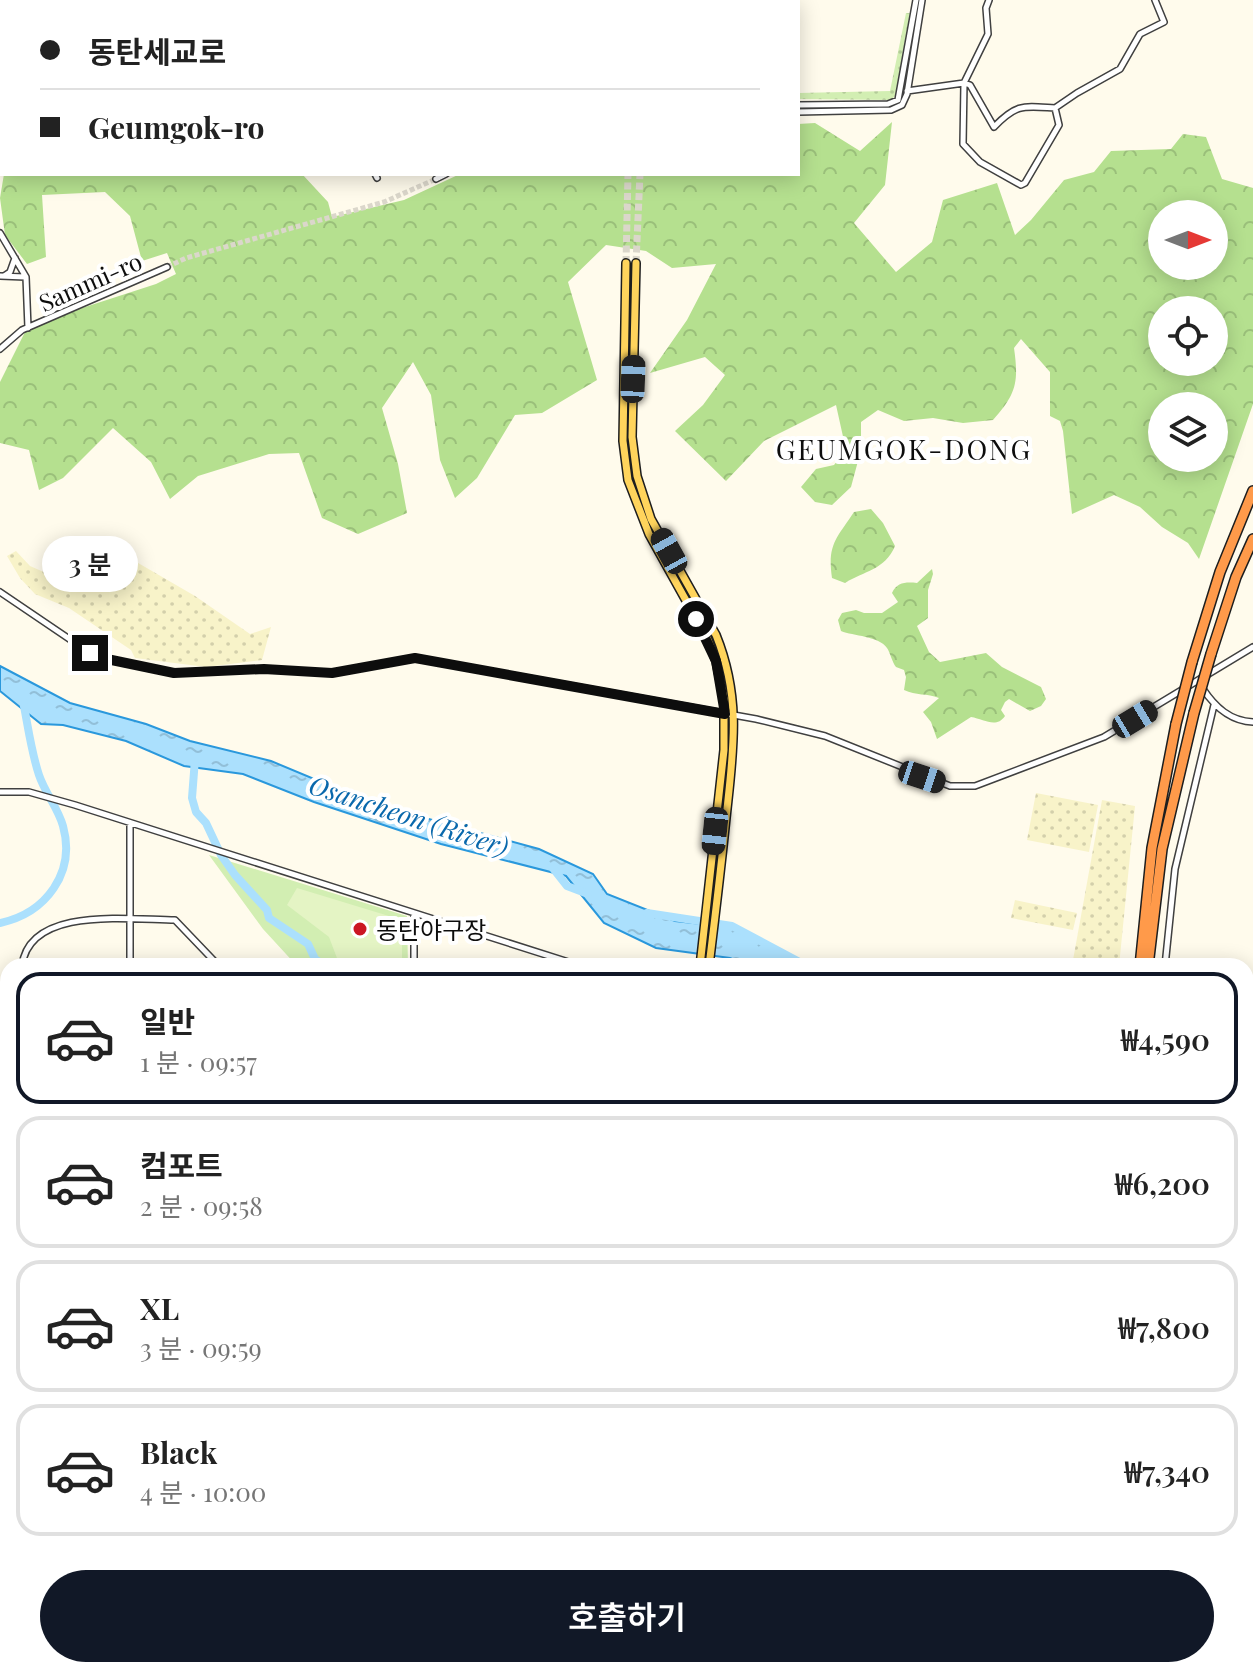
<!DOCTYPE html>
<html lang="ko">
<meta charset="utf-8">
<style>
body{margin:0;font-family:"Playfair Display","Noto Sans KR",serif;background:#f2f2f2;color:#222;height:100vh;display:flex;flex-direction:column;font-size:30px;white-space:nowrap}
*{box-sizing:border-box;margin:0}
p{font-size:26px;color:#767676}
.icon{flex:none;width:44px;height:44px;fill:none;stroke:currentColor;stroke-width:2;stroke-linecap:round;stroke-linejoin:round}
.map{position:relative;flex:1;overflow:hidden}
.drawer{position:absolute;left:0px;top:958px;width:1254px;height:720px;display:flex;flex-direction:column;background:#fff;border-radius:24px 24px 0 0;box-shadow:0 4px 20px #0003}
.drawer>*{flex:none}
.banner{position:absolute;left:0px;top:0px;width:800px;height:176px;box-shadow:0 4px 20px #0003;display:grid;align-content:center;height:176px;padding:0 40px;background:#fff}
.needle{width:52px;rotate:90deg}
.controls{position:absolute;left:1148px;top:200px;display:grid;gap:16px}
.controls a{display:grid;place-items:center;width:80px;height:80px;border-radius:50%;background:#fff;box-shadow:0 4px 20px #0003;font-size:40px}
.end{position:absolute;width:36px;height:36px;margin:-18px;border:10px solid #0d0d0d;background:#fff;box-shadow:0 0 0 4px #fff}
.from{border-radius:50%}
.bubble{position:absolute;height:56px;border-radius:28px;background:#fff;box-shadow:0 4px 20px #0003;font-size:26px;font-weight:600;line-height:56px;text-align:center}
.car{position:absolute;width:24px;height:48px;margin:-24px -12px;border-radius:10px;box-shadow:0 0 6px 2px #0007;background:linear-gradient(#222 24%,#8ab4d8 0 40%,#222 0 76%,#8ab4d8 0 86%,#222 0)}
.banner b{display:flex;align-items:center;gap:28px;height:76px;font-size:30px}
.banner b+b{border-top:2px solid #e0e0e0}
.banner i{width:20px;height:20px;background:#222}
ul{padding:14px 0 0;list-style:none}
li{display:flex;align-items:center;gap:24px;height:132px;margin:0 16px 12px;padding:0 24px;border:4px solid #e0e0e0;border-radius:24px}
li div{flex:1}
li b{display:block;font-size:30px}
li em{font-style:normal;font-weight:600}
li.current{border-color:#111827}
li>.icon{width:72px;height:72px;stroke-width:1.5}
.cta{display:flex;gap:16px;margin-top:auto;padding:16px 40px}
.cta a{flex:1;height:92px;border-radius:48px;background:#111827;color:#fff;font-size:32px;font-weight:600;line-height:92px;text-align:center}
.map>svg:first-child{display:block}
.farmland{fill:url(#farmland-dots)}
.grass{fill:url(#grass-dots)}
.forest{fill:url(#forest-crowns);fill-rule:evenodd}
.park{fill:#d2eeb2}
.pitch{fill:#e4f4c4}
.water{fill:url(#water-ripples);stroke:#2a98dc;stroke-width:2}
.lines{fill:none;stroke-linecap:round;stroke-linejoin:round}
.stream{stroke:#2a98dc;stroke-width:2}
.river{stroke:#abe0fd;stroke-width:8}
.minor-tunnel{stroke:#dbd7cb;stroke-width:5;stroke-dasharray:5 2.5;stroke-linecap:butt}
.major-tunnel{stroke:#dbd7cb;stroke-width:7;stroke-dasharray:7 3.5;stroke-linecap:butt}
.minor-casing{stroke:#404040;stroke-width:8}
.major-casing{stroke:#1e1e1e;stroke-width:10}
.highway-casing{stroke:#1e1e1e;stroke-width:12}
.minor{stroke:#fff;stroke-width:5}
.major{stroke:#ffd45c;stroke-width:7}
.highway{stroke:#ff9a4a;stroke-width:9}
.highway-bridge-casing{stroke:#1e1e1e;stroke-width:12;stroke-linecap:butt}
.highway-bridge{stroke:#ff9a4a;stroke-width:9}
.route{stroke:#0d0d0d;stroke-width:10}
.poi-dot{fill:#cb1622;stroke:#fff;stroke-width:3}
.labels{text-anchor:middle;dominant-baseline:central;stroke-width:8;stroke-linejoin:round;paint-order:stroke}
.street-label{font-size:24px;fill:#0d0d0d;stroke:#fff}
.poi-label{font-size:24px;fill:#0d0d0d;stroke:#fff;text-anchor:start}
.water-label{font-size:26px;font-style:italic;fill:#0968ac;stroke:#fff}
.quarter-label{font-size:28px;letter-spacing:2px;fill:#0d0d0d;stroke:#fff}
</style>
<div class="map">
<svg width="1253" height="1678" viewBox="0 0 1253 1678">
<defs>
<pattern id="farmland-dots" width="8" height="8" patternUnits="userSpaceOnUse" patternTransform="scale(2)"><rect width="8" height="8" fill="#f8f3c9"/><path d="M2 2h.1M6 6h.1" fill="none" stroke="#d3cfab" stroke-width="1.8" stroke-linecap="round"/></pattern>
<pattern id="grass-dots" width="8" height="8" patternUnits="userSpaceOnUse" patternTransform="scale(2)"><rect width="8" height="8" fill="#d2eeb2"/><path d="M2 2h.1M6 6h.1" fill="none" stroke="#b3cb98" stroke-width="1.8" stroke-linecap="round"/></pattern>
<pattern id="forest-crowns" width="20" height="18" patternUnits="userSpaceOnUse" patternTransform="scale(2)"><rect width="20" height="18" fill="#b5e08f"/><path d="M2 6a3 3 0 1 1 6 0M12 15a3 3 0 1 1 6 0" fill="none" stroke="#9abf7a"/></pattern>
<pattern id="water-ripples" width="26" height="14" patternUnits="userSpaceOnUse" patternTransform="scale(2)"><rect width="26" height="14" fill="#abe0fd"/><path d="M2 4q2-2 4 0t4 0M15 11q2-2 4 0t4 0" fill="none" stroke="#92bfd8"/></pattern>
</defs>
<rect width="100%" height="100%" fill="#fffbec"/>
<path class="farmland" d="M114,549L195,596L250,634L271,627L262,660L206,667L135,658L131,650L69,608L35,594L20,578L7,556L16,551L30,566L78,587L88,576L97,577L107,565V557Z
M1036,793L1098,805L1089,852L1027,840Z
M1102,800L1135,806L1119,966L1073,960Z
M1015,900L1077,913L1073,930L1011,918Z"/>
<path class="grass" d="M906,13H910L895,96L891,100L798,99V93L890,91Z"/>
<path class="forest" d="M892,122L885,185L854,223L896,272L932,242L943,200L997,183L1015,235L1031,220L1064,180L1094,172L1111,151L1171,149L1183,134L1206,137L1222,179L1253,188V404L1199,559L1188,543L1162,527L1140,507L1114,495L1072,514L1063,431L1060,421L1050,416V372L1021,339L1014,348C1019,383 1016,394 993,420L963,423L933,418L904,421L878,410L861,422V450L851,487L832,505L815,502L801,487L816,469L834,465L846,450L836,405L764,441L726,481L675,431L703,405L725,375L705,357L650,373L687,320L716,264L672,268L646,251L606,245L568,282L597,380L542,413L515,415L477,478L455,498L440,460L431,395L413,362L382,408L398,464L407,513L358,534L322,518L299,453L269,454L198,476L170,499L151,462L113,428L63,478L39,490L29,450L0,443V382L25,332L79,309L156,284L176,274L167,253L142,261L130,216L105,192L42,195L46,257L27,264L5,235L0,198L4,174H302L328,202L332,217L404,200L460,174H798V124L815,123L860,151ZM1162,214H1214V266H1162ZM1214,310V362H1162V310ZM1162,406H1214V458H1162Z
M871,509L883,523L895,546C885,570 864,571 845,583L832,578C827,544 837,538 854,512Z
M932,569L933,574L928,590V618L917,626L929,652L940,662L986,653L1002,667L1041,687L1046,699L1041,706L1030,711L1009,699L1005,702L1001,710L1005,716C996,729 984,719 971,717L937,739L931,722L923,712L939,698C927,693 916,696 904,690L906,677L904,670L896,667C892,662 890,652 887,648C879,636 853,636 841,631L838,620L842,613L856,610L864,613H882L898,602L892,593C897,582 906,582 917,583Z
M568,1670H640L645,1678H582L576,1672Z"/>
<path class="park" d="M209,855L407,916L408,966H297L263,929Z
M323,1670H503L502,1674L396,1671L392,1678H321Z"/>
<path class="pitch" d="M297,888L402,920V966H340L329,937L287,905Z"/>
<path class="water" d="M0,666L70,703L146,724L190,741L271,761L338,789L425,818L539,849L593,874L607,894L675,921L729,927L801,963L839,966H749L730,958L656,948L604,923L566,876L441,844L314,802L243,774L184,766L126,741L63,725L41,724L0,691Z"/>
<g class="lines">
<path class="stream" d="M365,1678L367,1670"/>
<path class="river" d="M195,759L192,798L196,812L206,823L221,855L235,875L267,910L269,918L308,944L315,959L326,966
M552,867L567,886L588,894
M647,913L732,926L807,966
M0,923C46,913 76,873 63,826C58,808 45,793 39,775C31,751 28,726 23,701"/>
<path class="minor-tunnel" d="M167,267L186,258L384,202L436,179"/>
<path class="major-tunnel" d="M626,263L628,174
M636,263L640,174
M696,1678V1670
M705,1678V1670"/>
<defs>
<path id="minor" d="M262,0L264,2
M379,0V2
M461,0L462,2
M482,0V2
M989,0L986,8L988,34L964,83L963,144L980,162L1021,185L1025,183L1059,125L1055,108L1077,93L1120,69L1140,34L1164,22L1155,0
M253,2L256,0
M311,2L318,0
M0,37L2,38
M907,91L964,83L970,85L994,127C1017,103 1024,106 1055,108
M798,105L888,104L898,100L916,0
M798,112L891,110L902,105L907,94L922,0
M0,158L2,152
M375,174L377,178
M436,179L446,174
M0,233L26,277L28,328
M0,276L25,277
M4,276L10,272L15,258
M0,349L22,330L167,267
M0,592L90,653L102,658L174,673L264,669L332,673L415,658L756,719L825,736L950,786H975L1104,737L1253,647
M1203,689C1215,707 1230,721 1253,722
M0,792H29L75,805L581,966
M414,913V966
M22,966C29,905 132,920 175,920L219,966
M130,966V823
M1165,966L1175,869L1214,705
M0,1099L8,1101
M1246,1103H1253
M1246,1177H1253
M8,1261L4,1265L8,1271
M1250,1332L1251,1266
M1246,1370H1253
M0,1413L8,1416
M1246,1423H1253
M0,1437L8,1416
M0,1454L8,1457
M0,1511L8,1490
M0,1517L8,1522
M0,1539L8,1544
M1246,1557L1253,1567
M271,1670V1678
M532,1670L559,1678
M812,1670L836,1678
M1106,1670L1154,1673L1165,1670
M1191,1670L1198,1678
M93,1678V1670
M167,1678L168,1670
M297,1678L299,1670"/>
<path id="major" d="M619,0V2
M626,0V2
M626,263L623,441L628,480L649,534L708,640L716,661L724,699V750L700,966
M636,263L632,437L637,476L651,519L716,635C742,699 733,752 726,818C721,868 715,917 709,966
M0,1020L8,1022
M0,1039L8,1041
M0,1172L8,1174
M0,1182L8,1184
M1246,1218L1253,1219
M1246,1234L1253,1235
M1246,1460L1253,1462
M1246,1470L1253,1472
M125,1670V1678
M137,1670V1678"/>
<path id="highway" d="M1211,654L1236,577L1253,539
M1192,662L1220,572L1253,491
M1140,966L1152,848L1176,724
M1148,966L1162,849L1194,713
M0,1032L8,1034
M1246,1224L1253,1225
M0,1341L8,1344
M0,1353L8,1356
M1246,1652L1253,1656
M842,1670L866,1678
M872,1670L903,1678
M922,1670L956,1678
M994,1670L1060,1678
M1081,1678L1082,1670
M1099,1678V1670
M1179,1678L1188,1670"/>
</defs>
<use href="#minor" class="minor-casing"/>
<use href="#major" class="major-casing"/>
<use href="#highway" class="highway-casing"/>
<use href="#minor" class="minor"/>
<use href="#major" class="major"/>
<use href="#highway" class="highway"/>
<defs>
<path id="highway-bridge" d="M1194,713L1211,654
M1176,724L1192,662
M1215,1670V1678
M1112,1678L1113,1670"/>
</defs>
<use href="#highway-bridge" class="highway-bridge-casing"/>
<use href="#highway-bridge" class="highway-bridge"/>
</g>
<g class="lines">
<path class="route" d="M90,653L102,658L174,673L264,669L332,673L415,658L725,714L716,661L696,619"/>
</g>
<circle class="poi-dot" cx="360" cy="929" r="8"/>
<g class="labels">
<g class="street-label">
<text transform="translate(90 281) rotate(-24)">Sammi-ro</text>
</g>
<g class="poi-label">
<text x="376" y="929">동탄야구장</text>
</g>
<g class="water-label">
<text transform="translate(409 815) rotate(18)">Osancheon (River)</text>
</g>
<g class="quarter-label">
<text x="904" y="448">GEUMGOK-DONG</text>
</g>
</g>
</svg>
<div class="controls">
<a><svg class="needle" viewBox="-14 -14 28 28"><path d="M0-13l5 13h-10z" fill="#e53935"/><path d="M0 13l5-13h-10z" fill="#767676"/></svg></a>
<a><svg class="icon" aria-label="locate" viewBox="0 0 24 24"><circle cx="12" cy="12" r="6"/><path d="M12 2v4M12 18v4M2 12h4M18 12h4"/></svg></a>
<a><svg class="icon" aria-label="layers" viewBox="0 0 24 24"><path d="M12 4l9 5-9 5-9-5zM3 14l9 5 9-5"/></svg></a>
</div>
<i class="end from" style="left:696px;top:619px"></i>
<i class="end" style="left:90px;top:653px"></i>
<div class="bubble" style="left:42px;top:536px;width:96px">3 분</div>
<i class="car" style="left:633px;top:379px;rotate:2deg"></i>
<i class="car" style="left:669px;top:551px;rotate:331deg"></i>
<i class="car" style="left:1135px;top:719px;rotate:59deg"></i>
<i class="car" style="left:922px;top:777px;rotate:108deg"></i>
<i class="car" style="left:715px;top:831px;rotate:186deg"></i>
<div class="banner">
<b><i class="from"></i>동탄세교로</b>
<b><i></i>Geumgok-ro</b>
</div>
<section class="drawer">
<ul>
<li class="current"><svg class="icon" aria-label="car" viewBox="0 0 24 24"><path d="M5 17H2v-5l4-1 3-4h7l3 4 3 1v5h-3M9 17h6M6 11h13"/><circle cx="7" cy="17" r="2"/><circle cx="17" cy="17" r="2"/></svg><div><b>일반</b><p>1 분 · 09:57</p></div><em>₩4,590</em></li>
<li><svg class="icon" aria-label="car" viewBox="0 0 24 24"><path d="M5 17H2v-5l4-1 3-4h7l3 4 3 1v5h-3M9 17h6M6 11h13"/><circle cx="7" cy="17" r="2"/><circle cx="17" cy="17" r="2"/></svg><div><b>컴포트</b><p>2 분 · 09:58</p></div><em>₩6,200</em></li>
<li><svg class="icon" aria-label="car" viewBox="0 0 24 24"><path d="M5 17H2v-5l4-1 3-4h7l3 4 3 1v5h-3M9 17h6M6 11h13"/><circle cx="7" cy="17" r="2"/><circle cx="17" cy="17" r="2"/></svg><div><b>XL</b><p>3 분 · 09:59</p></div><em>₩7,800</em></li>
<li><svg class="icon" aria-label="car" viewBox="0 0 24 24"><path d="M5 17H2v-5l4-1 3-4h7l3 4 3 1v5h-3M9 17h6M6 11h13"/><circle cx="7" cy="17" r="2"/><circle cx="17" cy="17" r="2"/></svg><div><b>Black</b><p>4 분 · 10:00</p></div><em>₩7,340</em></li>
</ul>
<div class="cta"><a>호출하기</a></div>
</section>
</div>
